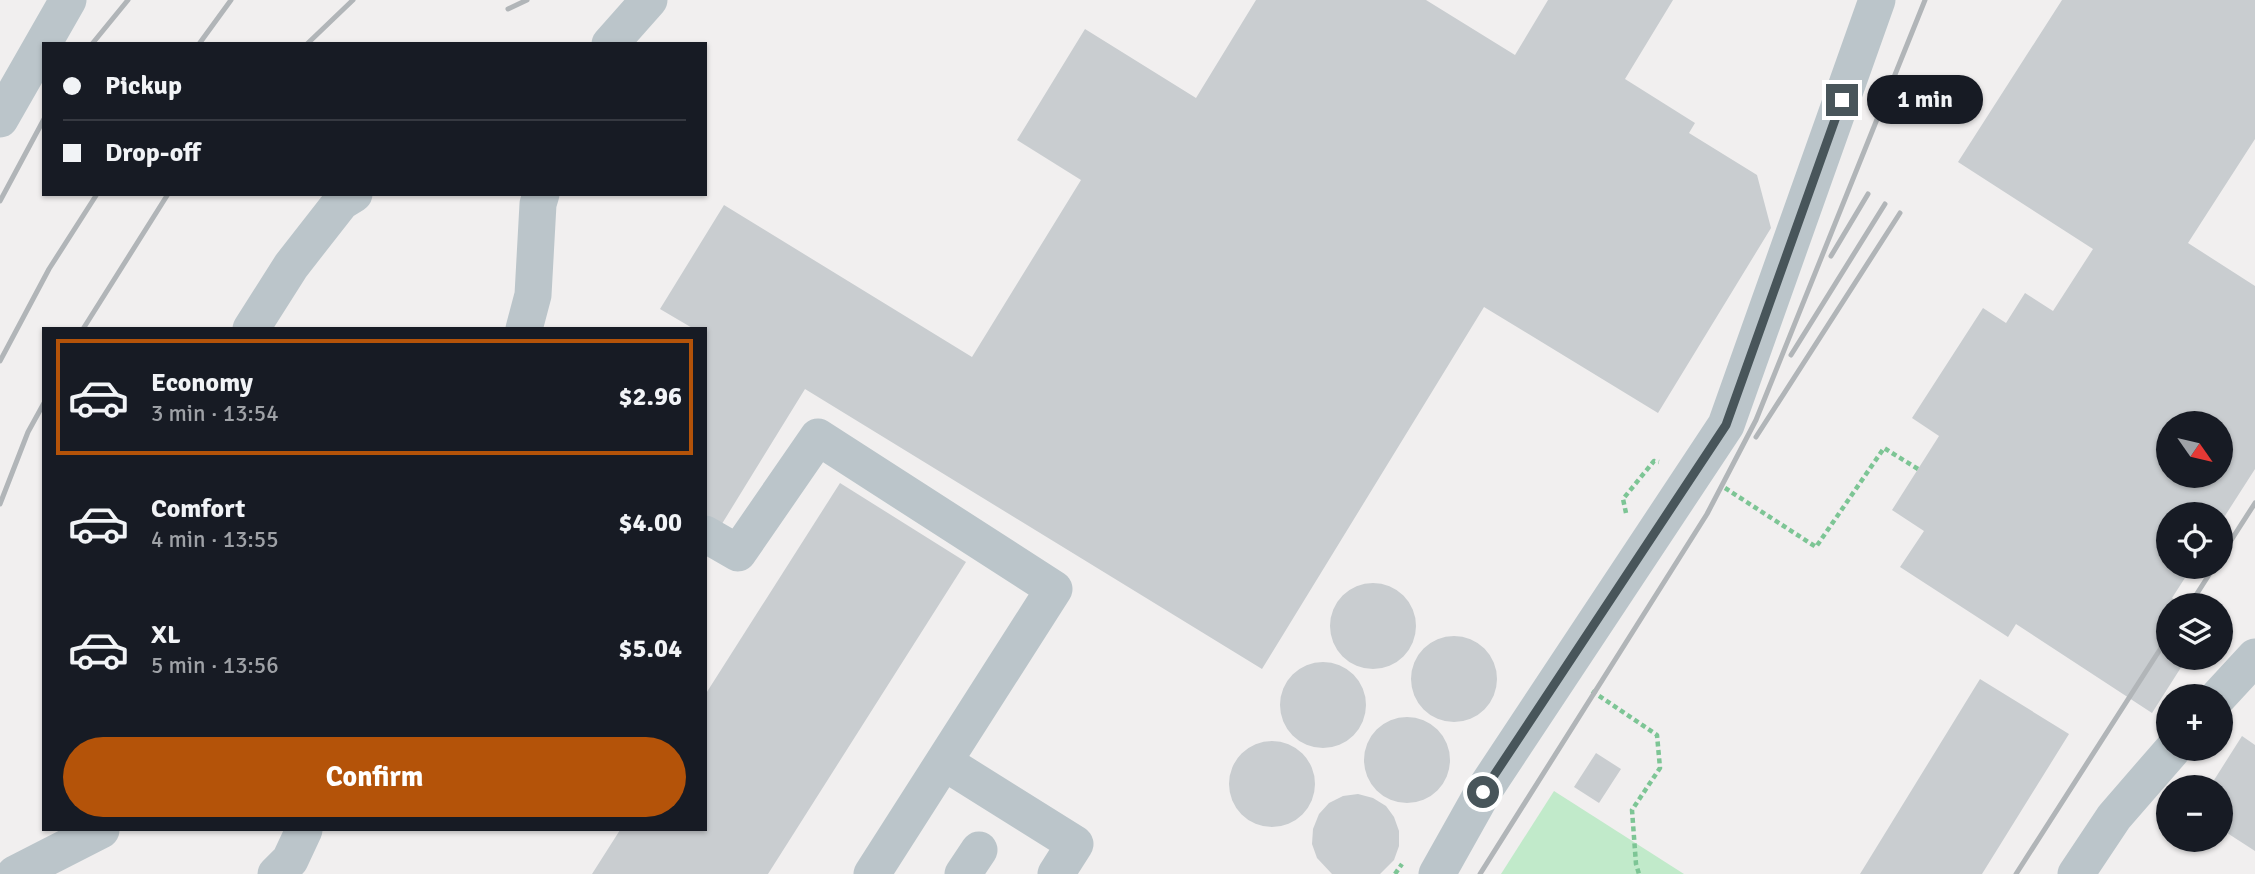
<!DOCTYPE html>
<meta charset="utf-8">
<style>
body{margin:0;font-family:Signika,sans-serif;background:#242831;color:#f1f3f6;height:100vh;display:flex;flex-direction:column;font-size:26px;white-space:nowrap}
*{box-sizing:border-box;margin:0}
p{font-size:23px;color:#9ea1a6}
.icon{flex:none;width:38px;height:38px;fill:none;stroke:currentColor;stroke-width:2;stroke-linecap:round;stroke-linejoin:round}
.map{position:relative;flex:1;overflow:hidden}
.panel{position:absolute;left:42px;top:327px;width:665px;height:504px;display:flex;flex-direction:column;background:#171b24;border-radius:0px;box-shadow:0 2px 5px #0004}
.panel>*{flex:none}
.top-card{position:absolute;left:42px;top:42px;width:665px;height:154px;border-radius:0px;box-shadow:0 2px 5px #0004;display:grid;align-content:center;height:154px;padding:0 21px;background:#171b24}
.needle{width:46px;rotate:124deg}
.tools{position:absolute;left:2156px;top:411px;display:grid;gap:14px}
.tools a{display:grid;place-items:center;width:77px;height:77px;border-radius:50%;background:#171b24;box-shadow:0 2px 5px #0004;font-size:35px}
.end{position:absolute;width:32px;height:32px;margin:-16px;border:9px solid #48555a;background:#fff;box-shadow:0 0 0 4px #fff}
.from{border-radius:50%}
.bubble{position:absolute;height:49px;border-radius:24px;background:#171b24;box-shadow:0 2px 5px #0004;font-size:23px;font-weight:700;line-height:49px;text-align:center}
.top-card b{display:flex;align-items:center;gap:24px;height:66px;font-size:26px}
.top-card b+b{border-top:2px solid #363941}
.top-card i{width:18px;height:18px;background:#f1f3f6}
ul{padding:12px 0 0;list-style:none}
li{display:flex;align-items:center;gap:21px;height:116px;margin:0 14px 10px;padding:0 7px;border:4px solid transparent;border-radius:0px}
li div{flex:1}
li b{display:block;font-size:26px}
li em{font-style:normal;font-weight:700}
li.active{border-color:#b45309}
li>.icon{width:63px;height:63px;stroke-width:1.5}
.primary-button{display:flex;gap:14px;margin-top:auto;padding:14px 21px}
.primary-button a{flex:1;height:80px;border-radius:42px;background:#b45309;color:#fff;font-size:28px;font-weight:700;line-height:80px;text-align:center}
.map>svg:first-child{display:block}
.green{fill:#c1eaca}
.building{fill:#c9cdd0;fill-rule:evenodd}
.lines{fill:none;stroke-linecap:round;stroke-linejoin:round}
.path{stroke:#7dc595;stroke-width:4.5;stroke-dasharray:5 3.5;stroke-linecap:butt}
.minor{stroke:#bbc5ca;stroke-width:37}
.rail{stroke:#b1b5b8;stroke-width:5}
.route{stroke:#48555a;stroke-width:9}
</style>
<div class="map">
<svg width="2255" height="874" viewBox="0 0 2255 874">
<rect width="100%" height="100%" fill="#f1efef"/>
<path class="green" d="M1554,791L1684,874H1501Z"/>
<path class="building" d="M1256,0H1426L1515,55L1548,0H1673L1625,79L1695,123L1689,133L1757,175L1771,228L1658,413L1484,307L1262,669L805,389L720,527L705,518V329H694L660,309L724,205L972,357L1081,180L1017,140L1085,29L1196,98Z
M2062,0H2255V139L2188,243L2255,286V469L2221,522V514H2168V567H2192L2172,598L2184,606H2168V658H2187L2152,713L2016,624L2008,637L1900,567L1924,531L1892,510L1939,436L1912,418L1983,308L2006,323L2025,293L2053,311L2093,249L1958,162ZM2168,424H2221V476H2168Z
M840,483L966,562L768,874H592L620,830H705V695Z
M1330 626a43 43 0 1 1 86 0a43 43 0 1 1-86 0Z
M1411 679a43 43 0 1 1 86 0a43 43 0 1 1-86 0Z
M1280 705a43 43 0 1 1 86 0a43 43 0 1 1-86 0Z
M1980,679L2069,734L1982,874H1860Z
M1364 760a43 43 0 1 1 86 0a43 43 0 1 1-86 0Z
M2242,736L2255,745V851L2221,829V788H2209Z
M1229 784a43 43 0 1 1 86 0a43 43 0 1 1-86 0Z
M1596,753L1621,769L1599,803L1574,787Z
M1358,794L1373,798L1386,806L1394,817L1399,831V846L1394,860L1380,874H1332L1317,858L1312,844L1313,829L1319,814L1329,803L1343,796Z"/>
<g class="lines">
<path class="path" d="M1725,488L1816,547L1884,448L1918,469
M1626,513L1623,499L1654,461L1659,462
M1592,691L1657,735L1660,768L1632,810L1636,864L1639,874
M1395,874L1402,864"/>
<path class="minor" d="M610,44L649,0
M0,119L68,0
M251,329L291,266L341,202L354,194
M524,329L533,295L538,204L541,194
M705,534L738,553L818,437L1054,589L872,874
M2219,696L2255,657
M944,762L1075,844L1056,874
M15,874L101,830
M276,874L290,860L304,830
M963,874L979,850
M1437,874L1483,792L1726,425L1877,0
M2076,874L2114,817L2173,749"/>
<path class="rail" d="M508,9L527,0
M92,44L128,0
M199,44L231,0
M307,44L353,0
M0,201L44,119
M1831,256L1868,194
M83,329L168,194
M1791,355L1885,204
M0,361L49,269L97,194
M1756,437L1900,213
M0,504L28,432L44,403
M2221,556L2255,503
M2189,606L2214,567
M1480,874L1707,514L1756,420L1925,0
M2016,874L2168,637"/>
</g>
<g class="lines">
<path class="route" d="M1483,792L1726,425L1842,100"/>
</g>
</svg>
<div class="tools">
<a><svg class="needle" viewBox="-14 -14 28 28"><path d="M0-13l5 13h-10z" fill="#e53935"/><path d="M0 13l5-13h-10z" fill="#9ea1a6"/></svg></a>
<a><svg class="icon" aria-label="locate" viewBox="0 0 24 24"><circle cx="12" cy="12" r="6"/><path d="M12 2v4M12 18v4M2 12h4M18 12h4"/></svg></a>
<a><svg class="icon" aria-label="layers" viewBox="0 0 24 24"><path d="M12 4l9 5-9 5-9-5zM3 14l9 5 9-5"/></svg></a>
<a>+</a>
<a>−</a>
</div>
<i class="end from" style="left:1483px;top:792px"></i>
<i class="end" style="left:1842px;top:100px"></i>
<div class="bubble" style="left:1867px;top:75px;width:116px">1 min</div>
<div class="top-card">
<b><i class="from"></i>Pickup</b>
<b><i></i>Drop-off</b>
</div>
<section class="panel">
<ul>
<li class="active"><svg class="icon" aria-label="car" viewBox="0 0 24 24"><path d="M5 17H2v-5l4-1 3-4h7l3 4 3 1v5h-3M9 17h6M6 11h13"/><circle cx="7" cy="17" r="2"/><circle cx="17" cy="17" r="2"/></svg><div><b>Economy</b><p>3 min · 13:54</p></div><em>$2.96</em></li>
<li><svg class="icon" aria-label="car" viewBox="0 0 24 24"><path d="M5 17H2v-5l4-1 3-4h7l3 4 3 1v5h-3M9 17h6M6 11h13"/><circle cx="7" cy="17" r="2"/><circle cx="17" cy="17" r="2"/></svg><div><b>Comfort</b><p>4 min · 13:55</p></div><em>$4.00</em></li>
<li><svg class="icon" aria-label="car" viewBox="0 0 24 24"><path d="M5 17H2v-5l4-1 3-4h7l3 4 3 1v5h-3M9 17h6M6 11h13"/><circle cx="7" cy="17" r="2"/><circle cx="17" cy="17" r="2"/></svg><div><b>XL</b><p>5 min · 13:56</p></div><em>$5.04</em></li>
</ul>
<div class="primary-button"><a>Confirm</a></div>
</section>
</div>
